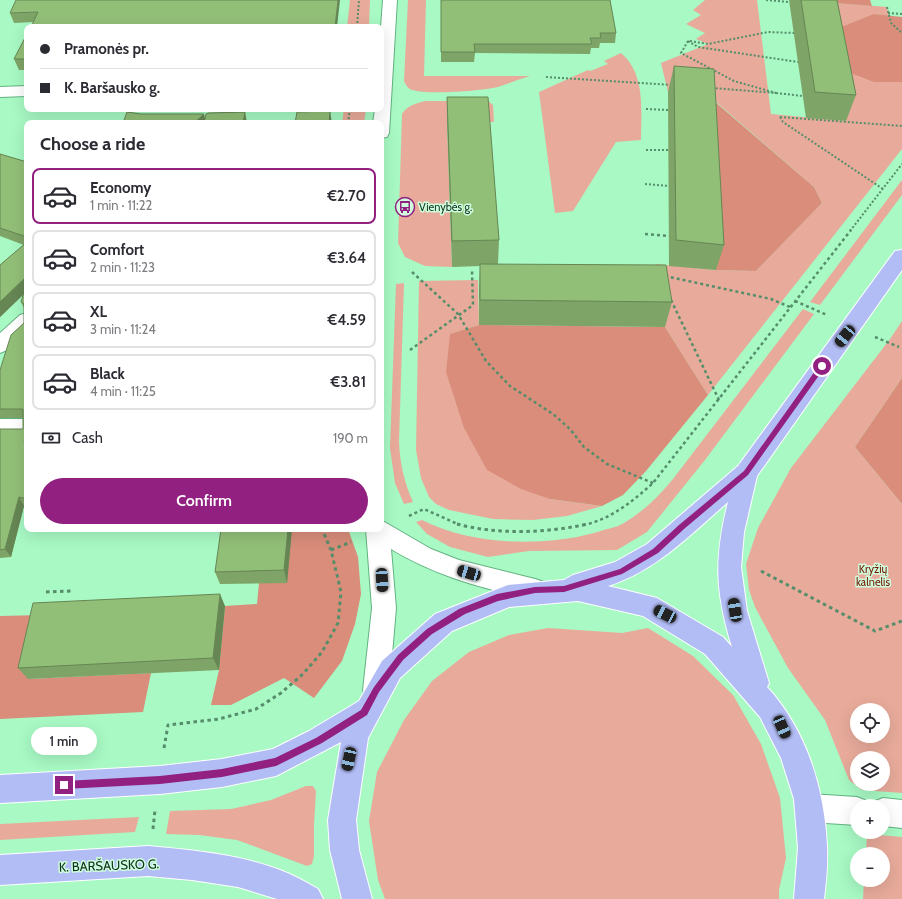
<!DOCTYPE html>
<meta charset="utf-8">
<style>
body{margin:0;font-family:Cabin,sans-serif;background:#f7f7f7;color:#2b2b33;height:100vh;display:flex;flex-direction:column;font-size:15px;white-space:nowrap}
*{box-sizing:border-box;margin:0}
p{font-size:13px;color:#7c7c81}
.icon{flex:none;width:22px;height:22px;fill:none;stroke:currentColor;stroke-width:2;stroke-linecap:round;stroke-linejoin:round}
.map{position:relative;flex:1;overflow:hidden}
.drawer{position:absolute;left:24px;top:120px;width:360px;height:412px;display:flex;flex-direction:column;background:#fff;border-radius:8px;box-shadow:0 4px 16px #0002}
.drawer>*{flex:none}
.hud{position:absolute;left:24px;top:24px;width:360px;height:88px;border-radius:8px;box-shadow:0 4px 16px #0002;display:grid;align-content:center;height:88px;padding:0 16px;background:#fff}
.tools{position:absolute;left:850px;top:703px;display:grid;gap:8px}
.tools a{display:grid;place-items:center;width:40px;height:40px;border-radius:50%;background:#fff;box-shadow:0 4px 16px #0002;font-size:20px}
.end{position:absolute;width:18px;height:18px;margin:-9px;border:5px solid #912081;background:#fff;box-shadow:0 0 0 2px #fff}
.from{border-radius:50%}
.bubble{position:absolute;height:28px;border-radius:14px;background:#fff;box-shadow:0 4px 16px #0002;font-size:13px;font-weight:600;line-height:28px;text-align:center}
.car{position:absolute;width:12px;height:24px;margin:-12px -6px;border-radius:5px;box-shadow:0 0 3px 1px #0007;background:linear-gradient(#222 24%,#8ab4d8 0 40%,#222 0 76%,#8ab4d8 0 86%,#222 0)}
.hud b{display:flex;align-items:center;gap:14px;height:38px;font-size:15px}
.hud b+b{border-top:1px solid #e1e1e2}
.hud i{width:10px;height:10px;background:#2b2b33}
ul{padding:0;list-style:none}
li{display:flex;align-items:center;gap:12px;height:56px;margin:0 8px 6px;padding:0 8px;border:2px solid #e1e1e2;border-radius:8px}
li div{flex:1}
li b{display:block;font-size:15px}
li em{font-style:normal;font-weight:600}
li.current{border-color:#912081}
li>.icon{width:36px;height:36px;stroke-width:1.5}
h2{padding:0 16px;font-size:18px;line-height:48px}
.pay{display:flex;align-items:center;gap:10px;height:44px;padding:0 16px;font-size:15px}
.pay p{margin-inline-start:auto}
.primary-button{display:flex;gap:8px;margin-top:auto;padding:8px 16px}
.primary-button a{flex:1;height:46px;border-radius:24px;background:#912081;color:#fff;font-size:16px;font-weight:600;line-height:46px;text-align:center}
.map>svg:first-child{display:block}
.green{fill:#e8ab9b;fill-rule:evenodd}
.forest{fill:#d98d7a}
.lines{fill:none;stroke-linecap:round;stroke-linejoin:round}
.street-casing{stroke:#62b280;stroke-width:2}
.secondary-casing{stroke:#62b280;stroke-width:2}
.primary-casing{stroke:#fff;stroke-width:2}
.path-far2{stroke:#568d6a;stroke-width:2;stroke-dasharray:2 2;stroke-linecap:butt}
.path-far1{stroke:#568d6a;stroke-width:2.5;stroke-dasharray:3 3;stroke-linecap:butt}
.path{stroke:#568d6a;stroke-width:3;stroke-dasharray:3.5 3.5;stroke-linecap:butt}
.street{fill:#fff;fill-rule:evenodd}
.secondary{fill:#fff;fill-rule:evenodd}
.primary{fill:#b2bcf5;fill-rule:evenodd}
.wall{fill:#7ea467}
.shaded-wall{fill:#668654}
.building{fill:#92bf78;stroke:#668654}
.route{fill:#912081}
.labels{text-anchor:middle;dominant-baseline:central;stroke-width:3;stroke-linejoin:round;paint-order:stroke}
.poi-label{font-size:11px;fill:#10321e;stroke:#cffede;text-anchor:start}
.park-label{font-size:11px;fill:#711700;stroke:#cffede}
.near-street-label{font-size:13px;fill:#10321e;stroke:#cffede}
</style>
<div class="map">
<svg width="902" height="899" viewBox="0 0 902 899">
<rect width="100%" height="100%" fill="#a8f9c4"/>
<path class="green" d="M350,0H370L369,27H347Z
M408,0H426L424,76H530C519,79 508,84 498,87C480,91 428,95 412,90C407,88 406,85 404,81Z
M705,0H757L771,114L846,121L824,2L887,7L889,16L874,14V82H902V149L708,395L665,327L656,264L716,270L756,271L822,203L814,187L708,95L668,92L661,63L708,44L696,39L705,33L686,24L701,15L693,10Z
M621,53C646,74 641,111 641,140L616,142L573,211L555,213L539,92L588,70L590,71L608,64L604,61Z
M425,101H488L493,105L494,122L447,123L452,267L425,266L405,257L398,243L402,114C408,105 415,104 425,101Z
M344,109H366L364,123H342Z
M902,180V195L820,305L810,302Z
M478,280L479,325L451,334L550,499L602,506L567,516L533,520L493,519L449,510L436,504L429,497L421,478L416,450L419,281Z
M404,283L399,442C400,463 404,482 413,502L404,504L395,483L390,448L396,284Z
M803,309L814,314L705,460L647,532L617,550L529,551L488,557L450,547L427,534L416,522L422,520C473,546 549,548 604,530C610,528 618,527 624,523C645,510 657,498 673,479Z
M902,321V378L855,447L902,504V793L862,790L849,780L825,720L788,668L755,607L749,590L746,564L758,528L791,468L890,339ZM857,710H883V736H857ZM857,758H883V784H857Z
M548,628L622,633L648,628L693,656L733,695L761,744L780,798L786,858L779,890V899H385L378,880L369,821L377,772L404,720L432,681L469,652L509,635Z
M306,786H313L316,791L314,825V856L312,864L307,866L237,840L199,835L166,834L170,811L231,809L271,800Z
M139,817L135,832L0,840V824Z
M867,834L902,837V899H863L864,880H883V854H866Z"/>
<path class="forest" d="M824,0H870L872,6L824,2Z
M874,14L902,17V82H874L848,72L839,28Z
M707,95L814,187L822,203L756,271L716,270Z
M479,325L665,327L708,395L646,471L623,495L602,506L550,499L521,489L487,470L464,428L446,372L450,334Z
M902,378V504L855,447Z
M292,529H348L358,557L361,594L355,624L342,661L314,698L284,678L231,705H211L219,670L225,606L257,604L259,583Z
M43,615L29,679L151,673L143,712L0,719V616Z"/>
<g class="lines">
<defs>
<path id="street" d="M27,86V96L0,97V87Z
M27,313V332L7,350L0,353V333L20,315Z
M0,419H27V437H0Z
M810,794L857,797L867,801L869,806H857V825L810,822L800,818L796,808L800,798Z
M883,798L902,800V828L883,826V806H871L873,802Z"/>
<path id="secondary" d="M383,0H397L389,133L387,137L381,138V123H373L375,109H381V27Z
M381,520L431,549L459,560L535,579L544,582L547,590L544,598L535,601C482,587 439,578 391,549L396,608L389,690L385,699L376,703L367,699L363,690L372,608L366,529H381Z"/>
<path id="primary" d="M902,250V270L757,476L744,532L741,567L747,611L769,683L767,687C806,729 825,790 827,847C828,864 826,882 824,899H794L798,848L794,799L781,758L760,717L705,654L643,616L578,601L509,607L452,631L400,678L368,738L356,820L359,850L372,899H342L330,850L328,820L341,742L276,776L222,787L160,794L0,803V775L160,766L222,759L273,749L309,731L359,701L382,661L435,614L508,585L564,580L573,575L615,562L647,544L738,466L895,251ZM728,502C714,559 715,591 732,647L723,637L657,598L608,586C656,571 691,534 728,502Z
M148,846C192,850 238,854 280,870C293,875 306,882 318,889L323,899H277L238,887L192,880L148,876L0,885V855Z"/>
</defs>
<use href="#street" class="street-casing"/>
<use href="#secondary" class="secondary-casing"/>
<use href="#primary" class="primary-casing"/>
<path class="path-far2" d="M766,0L789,2
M887,7L891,23L902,33
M888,13L902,14
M357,27L359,0
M688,41L681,53L734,81L776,93L713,88
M688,41L698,47L798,62
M690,41L708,44L768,32L794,33
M546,77L672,85
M776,93L803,96
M646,109L668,110
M780,117L783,122L883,189
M780,117L902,126
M348,123L350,109
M646,150H668
M645,184L669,186
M850,231L902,164"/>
<path class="path-far1" d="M645,234L669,236
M412,272L458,314L486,361L510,386L553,414L570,429L584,447L607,464L653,483
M665,276L771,299L790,307
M671,300L719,400
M795,301L827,315
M875,337L899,347
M410,350L473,305L472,271
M409,516L424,509L460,525
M583,525C610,520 633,501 653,483L851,230"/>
<path class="path" d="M457,524C498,535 546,533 588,524
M331,550L351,542
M761,571L875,631L902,621
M46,592L73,591
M164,748L168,725L219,719L256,709L281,693L303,674L322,652L338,623L341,592L331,550L322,529
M153,829L155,810"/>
<use href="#street" class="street"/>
<use href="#secondary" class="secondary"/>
<use href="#primary" class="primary"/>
</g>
<path class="wall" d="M340,0L33,22L14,23L10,13Z
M441,0L616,33L615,43H600L599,48H591L590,54L475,53L474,62H441Z
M789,0H837L856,95L846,121L806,118Z
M27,34V70H19L14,59Z
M674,66L724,245L716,270L669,266L668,92Z
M447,97L499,240L498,264L672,302L665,327L479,325V289L480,266L452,267L447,123Z
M0,154L27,162V506H24L11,557L0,558V429H23V418H0V370L24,323V308L21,302L23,295L0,317V265L24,245L0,236Z
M292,529L287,583L220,584L215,572Z
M225,606L219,670L28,679L18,668Z"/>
<path class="shaded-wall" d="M338,0H340L337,27H335Z
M330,111L332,123H329Z
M245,112L247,123H243Z
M204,114L206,123H194Z
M27,276V291L0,317V302Z
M27,432V446L24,442Z
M19,497L24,506L11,557L5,549Z
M288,529H292L287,583L284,570Z
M220,594L225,606L219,670L213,658Z"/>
<path class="building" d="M16,0H338L335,27H31L38,12L10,13Z
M441,0H610L616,33H600L601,38H590L592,44H474L475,52H441Z
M801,0H837L856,95L815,92Z
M27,34V59H14Z
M674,66L714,69L724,245L676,240Z
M447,97H488L499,240L452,241Z
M330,111L329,123H295L297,112Z
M127,112L141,114H204L194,123H123Z
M245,112L243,123H204L206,114L209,113Z
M0,154L27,162V237L0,228Z
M27,242V276L0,302V265Z
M480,264L666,265L672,302L480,300Z
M27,282V432L24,442H27V499L19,497L5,549L0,550V429H23V409H0V370L11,335L24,323V304L21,302Z
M221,529H288L284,570L215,572Z
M220,594L213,658L18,668L33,603Z"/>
<path class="route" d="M822,363L826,366L825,367L748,475L684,529L658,553L622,574L564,592L535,593L498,601L465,614L432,634L403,660L379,692L367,715L322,743L276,766L222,777L160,784L64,789L61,788L60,785L61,782L64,781L160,776L222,769L275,758L316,738L361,710L374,687L398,655L427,629L459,609L497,594L535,587L564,586L620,569L653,549L679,525L744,471L820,364Z"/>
<defs>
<symbol id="bus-ring" viewBox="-11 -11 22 22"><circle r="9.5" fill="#cffede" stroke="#912081" stroke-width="1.5"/><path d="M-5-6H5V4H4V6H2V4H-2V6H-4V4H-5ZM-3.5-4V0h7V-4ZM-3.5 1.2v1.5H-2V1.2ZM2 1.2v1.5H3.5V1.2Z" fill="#912081"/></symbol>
</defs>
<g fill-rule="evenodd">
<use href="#bus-ring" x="394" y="196" width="22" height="22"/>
</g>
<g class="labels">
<g class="poi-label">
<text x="419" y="207">Vienybės g.</text>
</g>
<g class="park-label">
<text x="873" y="569">Kryžių<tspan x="873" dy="13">kalnelis</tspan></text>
</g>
<g class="near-street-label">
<text transform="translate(109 865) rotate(-2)">K. BARŠAUSKO G.</text>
</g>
</g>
</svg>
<div class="tools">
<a><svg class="icon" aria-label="locate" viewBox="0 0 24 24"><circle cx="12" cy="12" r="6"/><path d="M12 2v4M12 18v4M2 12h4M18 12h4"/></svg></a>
<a><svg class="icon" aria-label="layers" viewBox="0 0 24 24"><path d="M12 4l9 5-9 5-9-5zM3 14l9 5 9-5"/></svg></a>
<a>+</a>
<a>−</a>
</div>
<i class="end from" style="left:822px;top:366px"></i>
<i class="end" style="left:64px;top:785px"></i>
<div class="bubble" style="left:31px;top:727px;width:66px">1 min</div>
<i class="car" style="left:845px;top:336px;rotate:219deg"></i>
<i class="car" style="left:469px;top:573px;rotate:286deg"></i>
<i class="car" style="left:382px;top:580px;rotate:177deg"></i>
<i class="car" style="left:735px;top:610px;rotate:351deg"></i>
<i class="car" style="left:665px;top:614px;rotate:297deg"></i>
<i class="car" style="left:782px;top:727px;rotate:156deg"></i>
<i class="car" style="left:349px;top:759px;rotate:192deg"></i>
<div class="hud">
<b><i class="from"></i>Pramonės pr.</b>
<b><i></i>K. Baršausko g.</b>
</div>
<section class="drawer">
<h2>Choose a ride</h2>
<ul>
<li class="current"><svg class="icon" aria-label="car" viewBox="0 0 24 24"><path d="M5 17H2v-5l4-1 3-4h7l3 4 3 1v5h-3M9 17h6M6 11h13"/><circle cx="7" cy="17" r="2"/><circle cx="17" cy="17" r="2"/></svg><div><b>Economy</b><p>1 min · 11:22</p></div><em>€2.70</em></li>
<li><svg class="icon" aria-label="car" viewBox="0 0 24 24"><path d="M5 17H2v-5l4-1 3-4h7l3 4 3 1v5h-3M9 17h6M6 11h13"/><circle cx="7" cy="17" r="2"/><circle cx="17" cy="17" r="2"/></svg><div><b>Comfort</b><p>2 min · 11:23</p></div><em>€3.64</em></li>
<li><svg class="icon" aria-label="car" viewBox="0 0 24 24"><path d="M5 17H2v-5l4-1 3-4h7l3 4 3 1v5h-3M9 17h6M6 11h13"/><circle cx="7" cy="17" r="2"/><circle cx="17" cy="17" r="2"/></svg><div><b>XL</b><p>3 min · 11:24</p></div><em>€4.59</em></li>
<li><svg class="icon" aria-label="car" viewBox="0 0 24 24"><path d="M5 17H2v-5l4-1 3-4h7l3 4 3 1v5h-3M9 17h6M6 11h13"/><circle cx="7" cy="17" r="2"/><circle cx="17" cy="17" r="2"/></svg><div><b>Black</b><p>4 min · 11:25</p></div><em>€3.81</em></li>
</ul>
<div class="pay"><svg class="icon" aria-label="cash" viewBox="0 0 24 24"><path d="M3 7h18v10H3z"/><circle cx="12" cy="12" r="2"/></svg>Cash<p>190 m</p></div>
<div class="primary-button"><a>Confirm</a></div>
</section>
</div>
